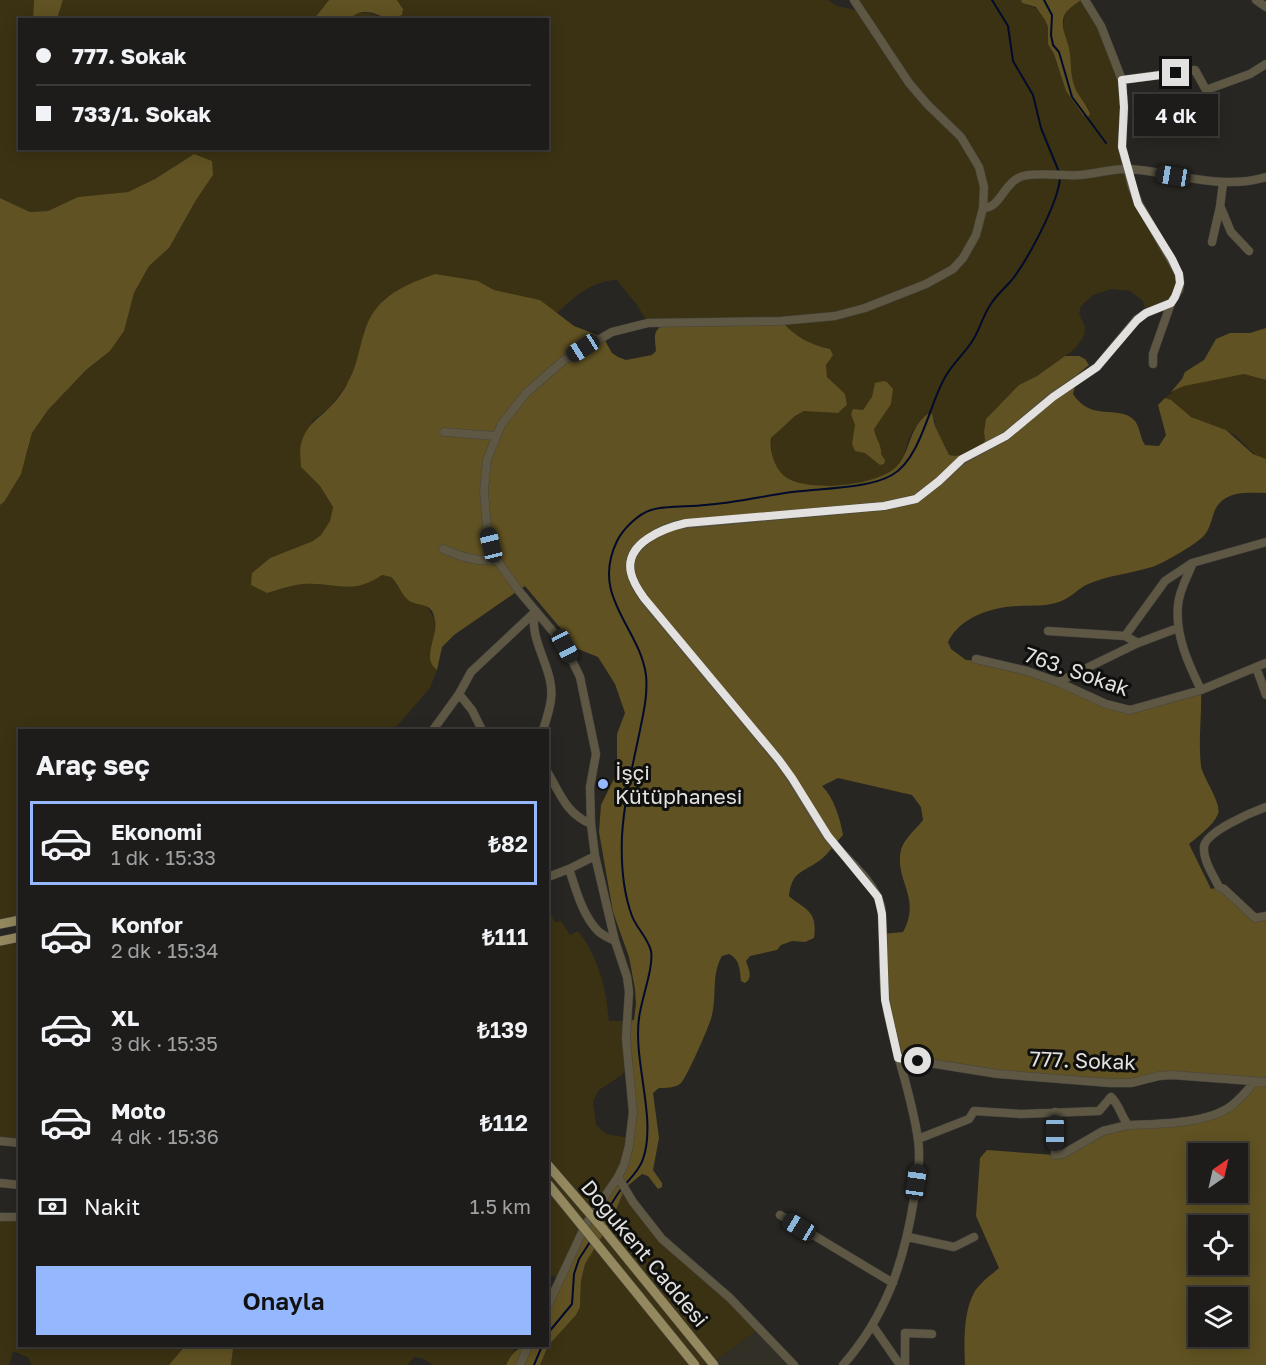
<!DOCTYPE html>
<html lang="tr">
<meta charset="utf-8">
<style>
body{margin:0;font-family:"Golos Text",sans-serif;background:#252523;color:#f1f3f6;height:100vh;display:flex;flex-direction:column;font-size:22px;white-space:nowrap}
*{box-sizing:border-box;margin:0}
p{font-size:20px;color:#a0a1a2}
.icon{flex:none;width:33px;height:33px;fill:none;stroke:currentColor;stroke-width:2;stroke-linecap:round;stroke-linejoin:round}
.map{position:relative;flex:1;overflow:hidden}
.sheet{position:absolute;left:18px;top:729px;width:531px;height:618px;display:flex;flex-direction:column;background:#1d1c1a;border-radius:0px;box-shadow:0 3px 15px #0003,0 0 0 2px #3b3a39}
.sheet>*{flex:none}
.guide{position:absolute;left:18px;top:18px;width:531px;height:132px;border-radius:0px;box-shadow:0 3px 15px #0003,0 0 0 2px #3b3a39;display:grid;align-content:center;height:132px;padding:0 18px;background:#1d1c1a}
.needle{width:39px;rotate:34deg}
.fabs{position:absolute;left:1188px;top:1143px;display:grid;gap:12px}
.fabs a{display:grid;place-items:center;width:60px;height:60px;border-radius:0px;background:#1d1c1a;box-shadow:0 3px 15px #0003,0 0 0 2px #3b3a39;font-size:30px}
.end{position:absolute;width:27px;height:27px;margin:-14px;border:8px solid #e2e1df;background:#111;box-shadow:0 0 0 3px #111}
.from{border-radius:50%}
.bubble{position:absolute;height:42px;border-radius:0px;background:#1d1c1a;box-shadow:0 3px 15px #0003,0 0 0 2px #3b3a39;font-size:20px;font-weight:600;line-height:42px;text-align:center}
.car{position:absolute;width:18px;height:36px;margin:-18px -9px;border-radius:8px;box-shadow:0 0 4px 2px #0007;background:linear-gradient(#222 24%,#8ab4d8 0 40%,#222 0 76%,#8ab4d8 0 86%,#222 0)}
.guide b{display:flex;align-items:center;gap:21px;height:57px;font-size:22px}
.guide b+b{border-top:2px solid #3b3a39}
.guide i{width:15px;height:15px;background:#f1f3f6}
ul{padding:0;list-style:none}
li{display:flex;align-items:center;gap:18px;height:84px;margin:0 12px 9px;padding:0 6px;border:3px solid transparent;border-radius:0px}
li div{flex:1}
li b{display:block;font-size:22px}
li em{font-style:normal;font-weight:600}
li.on{border-color:#94b7fd}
li>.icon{width:54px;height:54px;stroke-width:1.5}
h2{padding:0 18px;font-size:27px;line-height:72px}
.pay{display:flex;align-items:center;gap:15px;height:66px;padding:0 18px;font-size:22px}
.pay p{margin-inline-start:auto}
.button{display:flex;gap:12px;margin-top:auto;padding:12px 18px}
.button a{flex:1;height:69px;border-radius:0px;background:#94b7fd;color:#111;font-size:24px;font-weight:600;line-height:69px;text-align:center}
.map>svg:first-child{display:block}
.built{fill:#322f26}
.green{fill:#3b3213}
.forest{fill:#605222;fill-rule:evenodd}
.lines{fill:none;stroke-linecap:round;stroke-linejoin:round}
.stream{stroke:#020b2c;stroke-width:2}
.minor-casing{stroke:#454440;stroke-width:9}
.major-casing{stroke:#454440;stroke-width:10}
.minor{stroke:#5d5743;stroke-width:8}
.major{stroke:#94885f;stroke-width:9}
.major-bridge-casing{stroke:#454440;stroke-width:10;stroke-linecap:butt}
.major-bridge{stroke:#94885f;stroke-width:9}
.route{stroke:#e2e1df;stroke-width:8}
.poi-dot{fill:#94b7fd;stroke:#0f0f0d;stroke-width:2}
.labels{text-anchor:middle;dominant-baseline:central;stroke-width:6;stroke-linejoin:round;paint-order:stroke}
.street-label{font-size:21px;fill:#e2e1df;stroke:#0f0f0d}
.poi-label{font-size:21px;fill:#e2e1df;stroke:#0f0f0d;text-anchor:start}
</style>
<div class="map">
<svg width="1266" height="1365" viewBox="0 0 1266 1365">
<rect width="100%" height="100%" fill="#272622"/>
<path class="built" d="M760,1328L794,1365H710Z"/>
<path class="green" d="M0,0H34L33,19L20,20V148H548V20L346,19C359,10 369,12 383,18L403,9L397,0H828L837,6L860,11L854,0H1021L1022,3L1038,9L1045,20L1048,27V44L1054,54L1066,91L1083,115L1089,109C1080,98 1072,87 1070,72C1069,64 1070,56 1069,48C1068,43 1065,40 1064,35C1062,19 1065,2 1085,0L1089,5L1122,80V128L1132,187L1179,274L1175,297L1146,313L1143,301L1130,291L1111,289L1093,295L1081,306L1079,313L1085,327L1084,336L1075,349L1037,376L1019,385L1001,405L994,410L984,432L985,441C977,451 961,458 949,455L935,426V420L923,417C918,423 913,430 910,436C905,448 905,460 894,469C874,486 809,492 787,478C774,470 769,452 772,438C776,432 798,412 805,411C820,409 835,419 847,405C847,390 834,389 828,378C823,369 828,358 830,349C810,345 795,336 781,321L648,323L637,305L617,280C591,281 575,296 556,314L540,300L494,290L478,281L456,279L364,330L362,347L349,382L329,408L312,421L301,467L320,486L333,507L330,521L321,535L313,541L270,558L252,573L267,593C278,590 292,585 304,584C336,582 352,595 382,575L391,577C407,593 399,600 426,605L435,620L433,667L437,670L430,688L396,727L373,728L370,730H20L19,920L0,924V505L4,502L26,457L32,433L48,410L86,370L110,351L124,330L134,293L149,266L169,248L196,200L213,175L194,154L155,179L128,192L78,197L48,211L30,212L0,198Z
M63,0H329L314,19L57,20Z
M1244,374L1266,380V459C1252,456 1247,445 1236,436C1223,426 1206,425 1192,417C1181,412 1176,402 1165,398C1184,380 1218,378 1244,374Z
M551,913L555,922L561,921L570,935L578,931C599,958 606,988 609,1021H628L629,1062L622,1075L599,1090L593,1101L596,1125L606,1134L630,1138L624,1165L560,1279L548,1274V914Z
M19,937V1143L0,1141V941Z
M625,1188L653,1227L760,1328L710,1365H540L548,1346L576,1315L580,1307L581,1281L585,1264L611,1222Z
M0,1217H19L20,1346H185V1347L169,1365H31L29,1358L13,1351L9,1365H0Z
M235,1346H510L515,1351L506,1365H433L424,1359L414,1357L408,1365H231L233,1349Z"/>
<path class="forest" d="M34,0H63L57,19H33Z
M329,0H397L403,9L402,15C380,22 381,12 365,12C356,12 350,19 343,20C333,21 323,20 314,19Z
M1021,0H1081C1074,5 1063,11 1063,21C1062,30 1067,39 1069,48C1072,62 1069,75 1076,90C1080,98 1087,105 1090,114L1088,117L1083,115L1066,91L1054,54L1048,44V27L1045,20L1036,7L1022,3Z
M194,154L212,161L213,175L196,200L169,248L149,266L134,293L124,331L110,351L86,370L48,410L32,433L21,474L4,502L0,505V198L30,212L48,211L78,197L128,192L155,179Z
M435,274L478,281L494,290L540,300L574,326L603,337L612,353L618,357L626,360L652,355L656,351C654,332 653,329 671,321H781C795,336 810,345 830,349L833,355L826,365L827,377L845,394L847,405L838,413L804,411L795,416L771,438C769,452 775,470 787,478C810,492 875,486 895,468C911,454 908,427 928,414H932L935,426L949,455C961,458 977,451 985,441L984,432L986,419L1019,385L1037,376L1065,356H1079L1085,359L1089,365L1078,374L1073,394C1091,422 1118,405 1133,419C1141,426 1139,437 1145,445L1159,446L1166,435L1158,405L1165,398L1171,400L1191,417L1226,430L1253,454L1266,459V493C1248,493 1227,490 1216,508C1212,516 1211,526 1206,533C1201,542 1162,564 1152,567C1130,574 1107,575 1086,585C1077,590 1069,599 1059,602C1045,607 1032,605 1018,606C992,607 960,617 948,642L951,649L966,660L994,662L1130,710L1201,690C1202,715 1198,741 1201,766C1203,778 1222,803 1218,814C1213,826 1198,836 1189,844L1211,889L1219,887L1249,913L1266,917V1365H965C964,1343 963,1311 975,1291C981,1282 991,1275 999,1268L976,1216L980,1158L987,1150L1055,1155L1103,1131L1186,1121L1221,1112L1254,1083L1172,1075L1144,1081L1057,1079L899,1056L893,1043L882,934L903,932C922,898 894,880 901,850C903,840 917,828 923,820L921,807L912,795L838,778L822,786C834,798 840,818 843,835C835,843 828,855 819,861C802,873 792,871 789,896C805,910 818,910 814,938L805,942L792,941L781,945L777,950L750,956L746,961C749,969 753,978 745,983L741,981C740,971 740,959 729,954L722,956C711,975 717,995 712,1015C711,1023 686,1079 681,1083C676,1088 665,1088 659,1088L653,1093L659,1138L653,1170L662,1183V1187L658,1189L648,1176L642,1174L625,1188L611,1222L585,1264L581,1281L580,1307L576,1315L548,1346L540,1365H506C517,1343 526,1346 548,1346V1305L575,1246L618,1177L632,1129L628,1021L634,1020L636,1004L635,989L629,957L613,912L599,832L601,805L614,779L617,759V734L625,713L615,684L598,657L578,649L525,586L454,635L442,647L437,670C421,658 438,637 435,621C433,600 418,608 408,600C401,594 398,583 391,577L382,575C352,596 336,582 304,584C291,585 278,590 267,593L251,585L252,573L270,558L313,541L321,535L330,521L333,507L320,486L301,467C301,460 299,451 301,444C307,424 316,421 329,408C336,401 344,391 348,382C361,360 360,328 376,309C391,290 413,282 435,274ZM1198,1154H1238V1192H1198ZM1198,1226H1238V1264H1198ZM1198,1298H1238V1336H1198Z
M1266,328V380L1244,374L1184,386L1171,392L1182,379L1185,372L1204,360L1216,339L1230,333H1250Z
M884,381L887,382L893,389L891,404L874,429C875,438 882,445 881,454L885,460L884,464L880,465L865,453L855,451L852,444L855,425L851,414L853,409L863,410L872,397L875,383Z
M185,1346H235L233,1349L231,1365H169Z"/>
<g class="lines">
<path class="stream" d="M992,0L1008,26L1013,61L1033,95L1041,128L1059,172
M1044,0L1052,15L1051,35L1053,45L1059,52L1072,97L1106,143
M601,1221C607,1211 613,1201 619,1192C627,1181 639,1172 643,1159C657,1119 633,1062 639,1018C641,1000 654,967 651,951C648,938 637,929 632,916C623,892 621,861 622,836C624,802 632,768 639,735C643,715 648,696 646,675C639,626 590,597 617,541C623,529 638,514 651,510C665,505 690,507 705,505C735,503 763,496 792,492C821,488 868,489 892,475C920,459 929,407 943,381C950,366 962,356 971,343C979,332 982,318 989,307C995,296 1003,290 1011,281C1027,261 1059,202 1060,177
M548,1333L572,1304L574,1274L579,1259L590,1242
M534,1365L542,1346"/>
<defs>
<path id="minor" d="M1256,0L1266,7
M1122,80L1195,70L1206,90L1250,74L1266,64
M983,208C1002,209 1004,177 1028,175C1045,173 1062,176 1079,175C1096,174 1113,168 1129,169C1175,172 1220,191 1266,177
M1221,208L1231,232L1249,251
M1212,242L1220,207L1223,183
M1153,364V354L1171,303
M444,432L495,436
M443,549C462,557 476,562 497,560
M1192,565C1187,577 1179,591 1178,605C1175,635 1188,663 1201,690
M535,612C528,641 555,669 551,699C550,709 546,721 543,730
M1048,631L1125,636
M1138,643L1125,636L1165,581L1192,563L1266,542
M976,659L1027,671L1058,682L1106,704L1130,710L1201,690L1266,663
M1256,667L1266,695
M1058,682L1138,643L1178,628
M459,694L472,710L482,730
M433,730L459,694L471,672L536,611
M548,773C561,795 566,813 591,824
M1266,807C1252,812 1205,832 1204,847C1203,860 1213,875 1219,887L1224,889L1255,918L1266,916
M569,869C576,889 582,915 598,931C602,935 609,938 615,941
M548,877L569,869L595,856
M898,1058L998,1074L1110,1083H1131L1159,1076L1172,1075L1266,1082
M1055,1112V1155L1063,1154L1103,1131L1128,1125
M918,1139L969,1119L974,1111L1021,1114L1099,1111L1111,1097C1119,1104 1121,1116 1128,1125C1156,1124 1207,1124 1231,1106C1239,1100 1247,1091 1254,1082
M0,1141L20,1143
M618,1177L633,1202L662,1239L730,1298L794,1365
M0,1183L20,1185
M780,1215L893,1283
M0,1217H20
M908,1237L954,1247L974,1237
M548,1305L586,1224L618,1177L624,1165L629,1146L633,1112L626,1038L629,992L627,977L615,941L595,856L591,824L590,787L596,754L580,677L565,646L519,591L497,560L487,527L484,491L487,460L501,425L526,393L564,360L612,332L648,323L781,321L835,316L865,308L926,284L953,269L963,258L976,235L983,208L984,187L979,167L961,137L927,104L909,83L854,0
M873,1326L900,1365
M520,1365L528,1346
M843,1365C886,1316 904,1262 914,1199C917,1180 921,1159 918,1140C912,1093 893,1049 886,1002C881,970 885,938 881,906C873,878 844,858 827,836C810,812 797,784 779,761L644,599C639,591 633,583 631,573C624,548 656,532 675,525L884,506L916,499L939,481L962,460L1006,436L1052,397L1097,367L1137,319L1146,313L1171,303L1179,290L1180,283L1179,274L1139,204L1132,187L1122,147L1124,107L1122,80L1101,26L1085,0
M905,1365V1333L932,1334"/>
<path id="major" d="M0,924L20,920
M0,941L20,937"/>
</defs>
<use href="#minor" class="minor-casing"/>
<use href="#major" class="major-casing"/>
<use href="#minor" class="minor"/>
<use href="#major" class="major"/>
<defs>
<path id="major-bridge" d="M548,1165L604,1230L714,1365
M548,1184L695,1365"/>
</defs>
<use href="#major-bridge" class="major-bridge-casing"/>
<use href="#major-bridge" class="major-bridge"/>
</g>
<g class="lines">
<path class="route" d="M918,1061L898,1058L885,1000L882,914L878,897L828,836L792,778L779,760L644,598C639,591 633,582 631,573C624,543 664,528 686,523L884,506L916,499L939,481L962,459L1006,436L1053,397L1097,367L1137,320L1146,313L1171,303L1175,297L1180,283L1179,274L1172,259L1138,204L1122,147L1124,107L1122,80L1176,73"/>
</g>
<circle class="poi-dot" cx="603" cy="784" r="6"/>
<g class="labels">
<g class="street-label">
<text transform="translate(1077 671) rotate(19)">763. Sokak</text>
<text transform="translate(1083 1060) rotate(2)">777. Sokak</text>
<text transform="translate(645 1253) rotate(50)">Doğukent Caddesi</text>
</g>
<g class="poi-label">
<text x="615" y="772">İşçi<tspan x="615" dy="24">Kütüphanesi</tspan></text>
</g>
</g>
</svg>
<div class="fabs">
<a><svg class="needle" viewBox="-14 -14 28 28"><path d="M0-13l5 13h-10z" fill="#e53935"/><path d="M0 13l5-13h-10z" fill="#a0a1a2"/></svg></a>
<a><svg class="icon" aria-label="locate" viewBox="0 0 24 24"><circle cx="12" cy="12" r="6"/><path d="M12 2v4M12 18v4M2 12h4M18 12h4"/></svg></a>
<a><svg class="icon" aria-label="layers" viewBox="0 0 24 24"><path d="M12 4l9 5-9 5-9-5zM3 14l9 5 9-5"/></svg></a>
</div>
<i class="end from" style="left:918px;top:1061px"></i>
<i class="end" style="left:1176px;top:73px"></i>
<div class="bubble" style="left:1134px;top:94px;width:84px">4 dk</div>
<i class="car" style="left:1173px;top:176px;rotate:279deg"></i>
<i class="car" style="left:583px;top:348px;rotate:238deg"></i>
<i class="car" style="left:491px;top:545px;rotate:346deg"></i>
<i class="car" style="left:565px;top:646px;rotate:152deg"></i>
<i class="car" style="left:1055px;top:1133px;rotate:180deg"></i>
<i class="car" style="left:916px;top:1182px;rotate:8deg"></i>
<i class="car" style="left:799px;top:1227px;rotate:301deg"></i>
<div class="guide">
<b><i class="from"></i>777. Sokak</b>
<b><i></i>733/1. Sokak</b>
</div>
<section class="sheet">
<h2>Araç seç</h2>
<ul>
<li class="on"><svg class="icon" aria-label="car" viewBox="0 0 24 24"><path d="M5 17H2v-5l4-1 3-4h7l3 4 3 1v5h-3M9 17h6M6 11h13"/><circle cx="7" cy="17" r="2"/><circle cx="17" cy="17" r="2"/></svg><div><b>Ekonomi</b><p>1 dk · 15:33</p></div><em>₺82</em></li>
<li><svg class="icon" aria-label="car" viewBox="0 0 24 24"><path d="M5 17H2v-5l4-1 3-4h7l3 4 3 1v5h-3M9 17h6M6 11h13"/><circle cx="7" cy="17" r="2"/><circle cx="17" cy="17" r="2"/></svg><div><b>Konfor</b><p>2 dk · 15:34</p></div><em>₺111</em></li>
<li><svg class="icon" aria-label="car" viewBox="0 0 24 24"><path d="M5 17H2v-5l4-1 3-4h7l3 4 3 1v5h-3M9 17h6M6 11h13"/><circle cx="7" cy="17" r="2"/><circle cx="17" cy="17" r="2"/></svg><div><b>XL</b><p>3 dk · 15:35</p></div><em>₺139</em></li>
<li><svg class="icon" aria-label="car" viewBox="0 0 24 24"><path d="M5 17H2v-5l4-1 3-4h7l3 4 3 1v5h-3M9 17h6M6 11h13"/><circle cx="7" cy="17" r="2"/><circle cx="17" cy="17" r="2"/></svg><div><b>Moto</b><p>4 dk · 15:36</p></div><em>₺112</em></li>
</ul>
<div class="pay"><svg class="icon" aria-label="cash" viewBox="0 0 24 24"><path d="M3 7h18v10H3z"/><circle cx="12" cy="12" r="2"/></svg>Nakit<p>1.5 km</p></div>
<div class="button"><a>Onayla</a></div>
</section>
</div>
